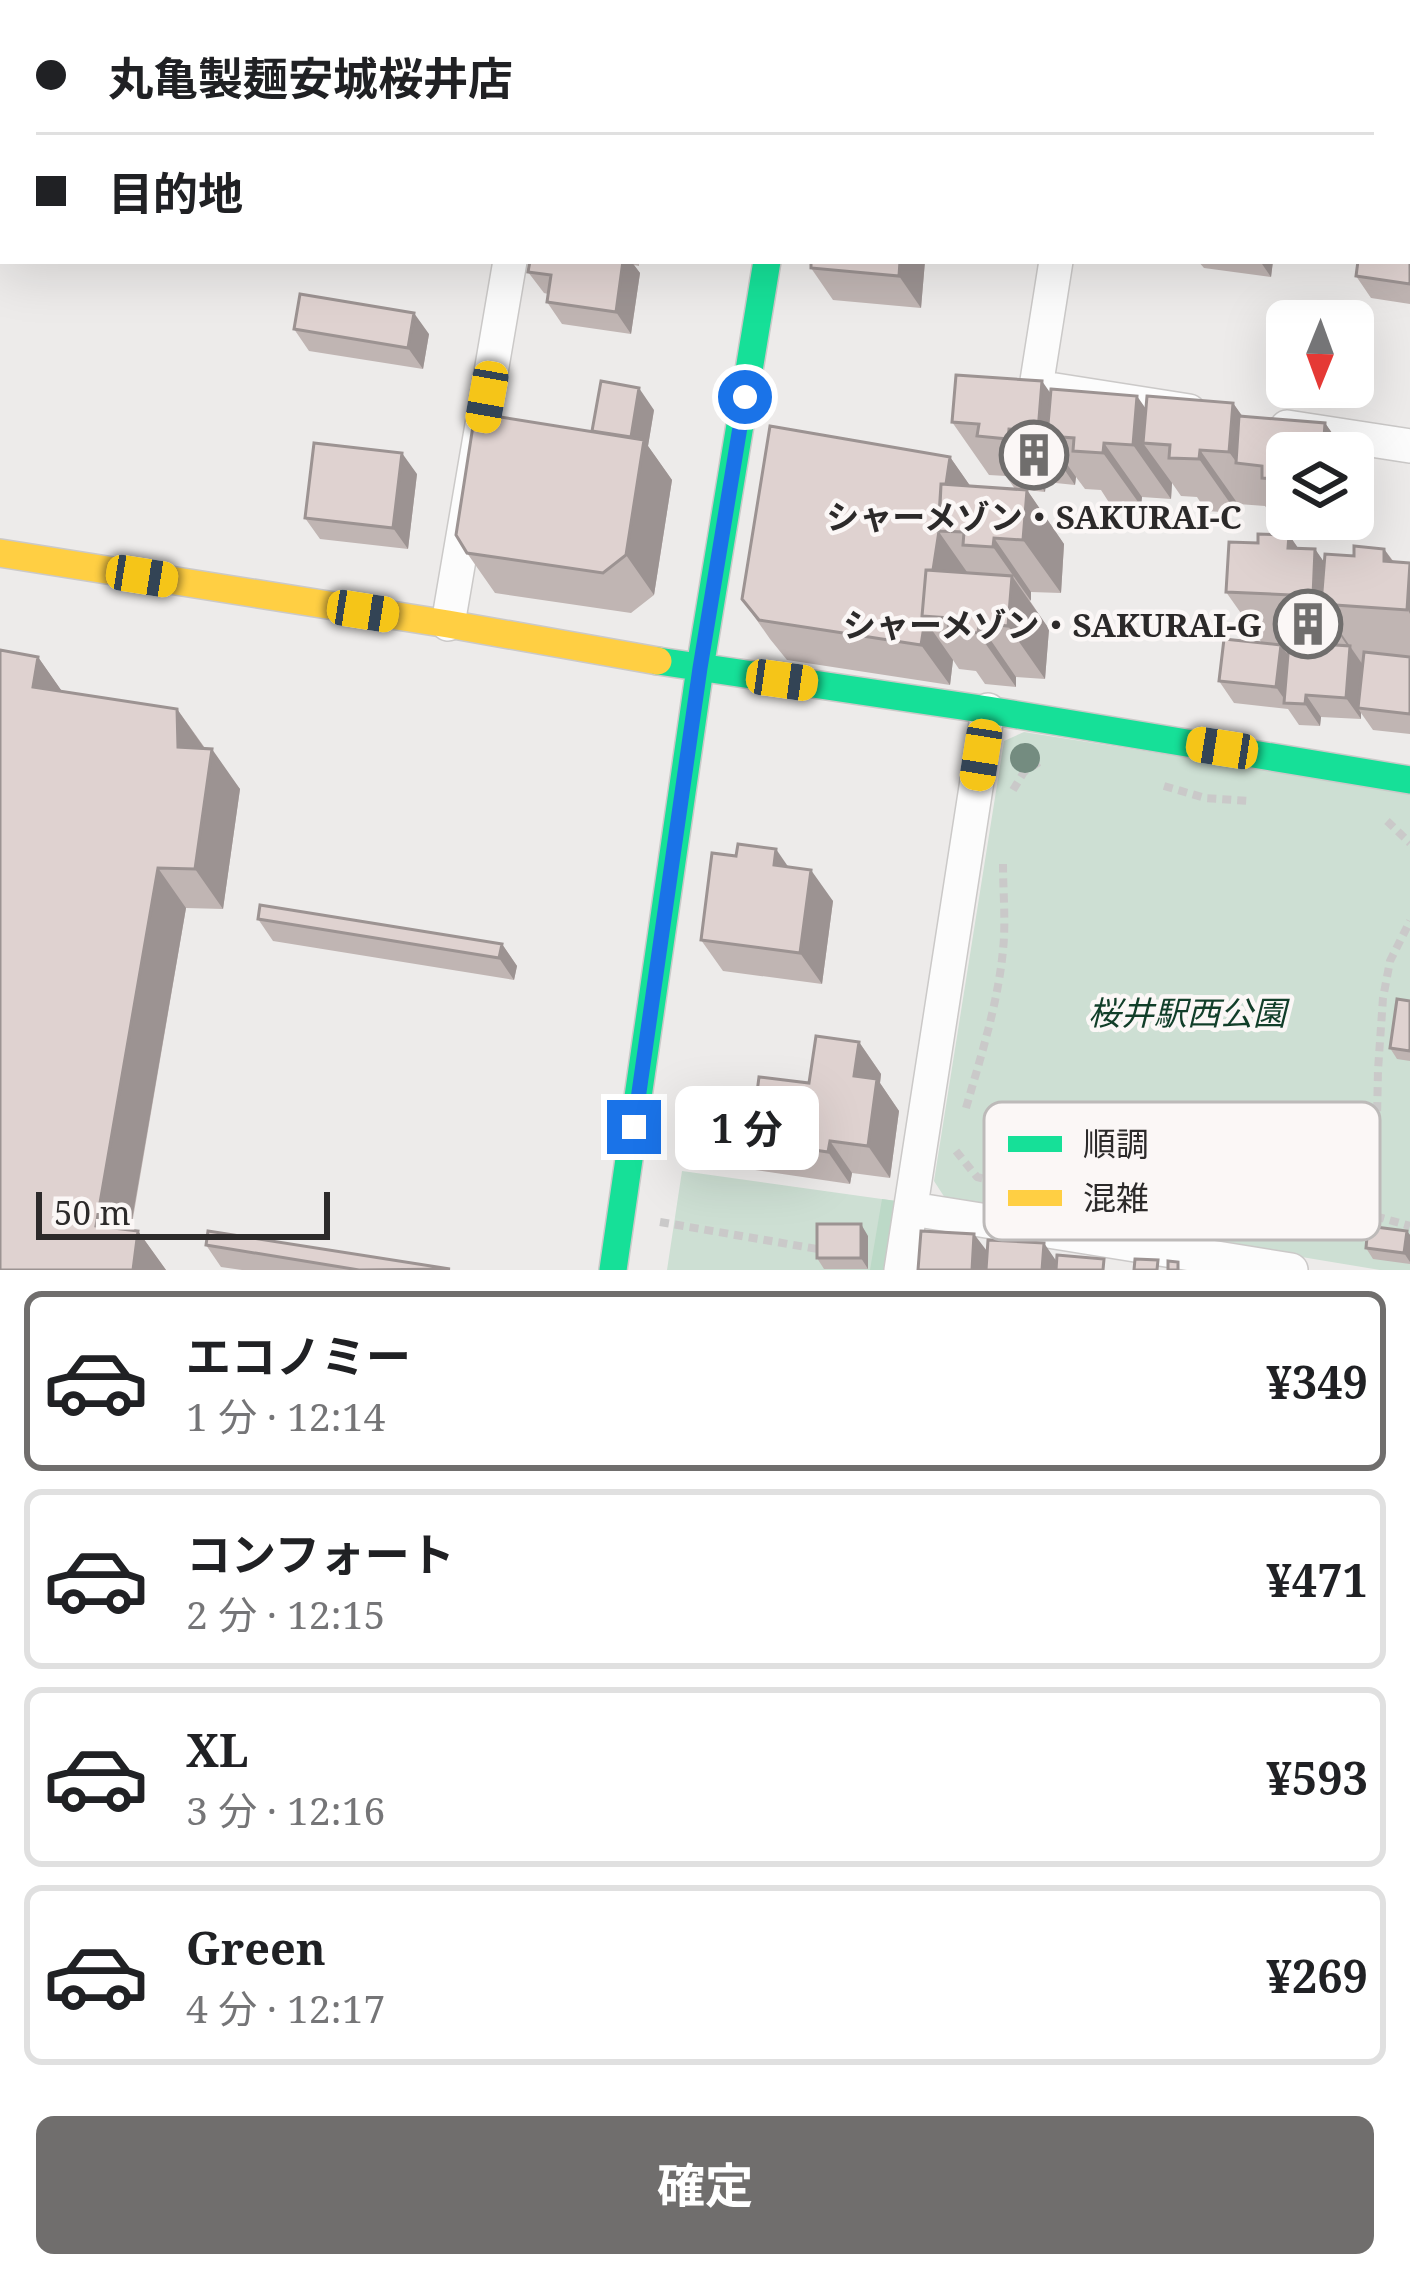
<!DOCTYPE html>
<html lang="ja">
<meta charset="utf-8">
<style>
body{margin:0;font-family:"Noto Serif","Noto Sans JP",serif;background:#f2f2f2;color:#202124;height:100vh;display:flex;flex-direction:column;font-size:45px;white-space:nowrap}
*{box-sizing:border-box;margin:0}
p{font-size:39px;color:#757577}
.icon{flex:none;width:66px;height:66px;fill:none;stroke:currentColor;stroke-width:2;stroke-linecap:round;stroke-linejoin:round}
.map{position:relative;height:1270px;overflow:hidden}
.details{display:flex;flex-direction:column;background:#fff;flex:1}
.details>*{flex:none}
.top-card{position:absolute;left:0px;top:0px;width:1410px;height:264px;box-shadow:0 12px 48px #0002;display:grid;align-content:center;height:264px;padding:0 36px;background:#fff}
.needle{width:78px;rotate:181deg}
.controls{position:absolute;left:1266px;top:300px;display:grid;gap:24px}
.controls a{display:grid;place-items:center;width:108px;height:108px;border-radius:18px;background:#fff;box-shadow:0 12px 48px #0002;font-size:60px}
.scale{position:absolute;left:36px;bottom:30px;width:294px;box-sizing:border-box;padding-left:12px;border:6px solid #2c2a2a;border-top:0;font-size:33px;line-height:42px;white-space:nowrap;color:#2c2a2a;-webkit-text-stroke:9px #fbf7f6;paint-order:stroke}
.end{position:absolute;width:54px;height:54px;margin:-27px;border:15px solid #1a73e8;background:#fff;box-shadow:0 0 0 6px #fff}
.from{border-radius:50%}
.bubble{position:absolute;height:84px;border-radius:18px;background:#fff;box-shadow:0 12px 48px #0002;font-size:39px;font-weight:700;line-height:84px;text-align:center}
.car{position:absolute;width:36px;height:72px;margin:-36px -18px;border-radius:15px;box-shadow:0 0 9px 3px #0007;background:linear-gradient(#f5c518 24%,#345 0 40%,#f5c518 0 76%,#345 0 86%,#f5c518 0)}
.top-card b{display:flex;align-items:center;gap:42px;height:114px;font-size:45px}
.top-card b+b{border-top:3px solid #e0e0e0}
.top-card i{width:30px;height:30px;background:#202124}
ul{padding:21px 0 0;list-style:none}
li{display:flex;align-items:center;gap:36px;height:180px;margin:0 24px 18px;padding:0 12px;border:6px solid #e0e0e0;border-radius:18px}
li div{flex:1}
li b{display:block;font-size:45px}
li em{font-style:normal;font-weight:700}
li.on{border-color:#706e6d}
li>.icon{width:108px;height:108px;stroke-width:1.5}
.primary-button{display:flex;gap:24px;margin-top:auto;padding:24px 36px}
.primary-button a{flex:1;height:138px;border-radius:18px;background:#706e6d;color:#fff;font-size:48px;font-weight:700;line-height:138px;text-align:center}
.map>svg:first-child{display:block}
.green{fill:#cddfd3}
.forest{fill:#bcd9c7}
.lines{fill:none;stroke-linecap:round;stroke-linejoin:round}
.street-casing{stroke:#cbc9c8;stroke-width:36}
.fast-casing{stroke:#cbc9c8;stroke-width:30}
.slow-casing{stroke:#cbc9c8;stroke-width:30}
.path{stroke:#cac9c9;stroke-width:8;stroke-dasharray:9 6;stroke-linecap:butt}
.street{stroke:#fcfcfc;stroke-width:33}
.fast{stroke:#16e098;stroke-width:27}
.slow{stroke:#ffcf43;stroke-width:27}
.tree{fill:#748c80}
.wall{fill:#c0b5b3}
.shaded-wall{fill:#9c9392}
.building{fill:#dfd2d0;stroke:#9c9392;stroke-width:3}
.route{stroke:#1a73e8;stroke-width:15}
.labels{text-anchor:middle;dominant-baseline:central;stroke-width:9;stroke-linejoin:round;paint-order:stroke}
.poi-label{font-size:33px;font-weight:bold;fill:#2c2a2a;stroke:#fbf7f6}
.park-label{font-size:33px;font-style:italic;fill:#113e29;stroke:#fbf7f6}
.key{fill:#fbf7f6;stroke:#bdbab9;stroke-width:3}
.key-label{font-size:33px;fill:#2c2a2a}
</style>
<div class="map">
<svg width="1410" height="1270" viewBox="0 0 1410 1270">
<rect width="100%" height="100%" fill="#edebea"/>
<path class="green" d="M1024,732L1410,793V1270H1380L945,1198L934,1181L1004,741Z
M682,1171L896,1201L884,1270H667Z"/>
<path class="forest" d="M882,1199L896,1201L884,1270H870Z"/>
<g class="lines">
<defs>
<path id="street" d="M26,3V0
M554,3V0
M1097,3L1098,0
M0,159L3,140
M1407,177H1410
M1056,261L1036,387L1189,411
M1287,427L1410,446
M448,624L510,261
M912,1209L1291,1270
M901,1270L988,710"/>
<path id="fast" d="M809,3L810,0
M658,661L988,710L1410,780
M613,1270L700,668L767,261"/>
<path id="slow" d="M0,553L448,624L658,661"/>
</defs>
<use href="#street" class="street-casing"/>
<use href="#fast" class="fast-casing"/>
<use href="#slow" class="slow-casing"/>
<path class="path" d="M1164,786L1205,798L1249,801
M1013,790L1024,772L1039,762
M1387,821L1410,843
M966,1108C981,1056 998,1003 1003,950C1006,922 1003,892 1003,864
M956,1151L977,1177L1005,1184L1096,1173L1161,1174L1209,1189L1294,1224L1335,1233L1361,1212L1369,1195L1376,1166L1378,1070L1383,998L1390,961L1410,921
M1361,1212L1410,1226
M660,1222L823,1250"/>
<use href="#street" class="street"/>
<use href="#fast" class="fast"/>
<use href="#slow" class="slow"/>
</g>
<circle class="tree" cx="1025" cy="758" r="15"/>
<path class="wall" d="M1410,241V304L1371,298L1356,276Z
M530,261H639V266L634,265L640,273L631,334L562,324L547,302L548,294L544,293L528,272Z
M811,261H925L921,308L833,300L811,268Z
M1198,261H1273L1271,277L1204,268Z
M294,329L429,334L423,369L309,351Z
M1050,393L1146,409L1233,403L1243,417L1325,423L1346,453H1287V518L1273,517L1265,506L1238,504L1237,513L1206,511L1197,497L1181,496L1172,483L1171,499L1142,497L1141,506L1110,504L1101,490L1085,489L1076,477L1075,485L1046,482L1045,492L1027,490L1064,544L1061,593L1031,592L1030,601L1049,629L1045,679L1016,677V687L985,684L976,671L959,669L953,660L950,685L787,660L770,639L742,599L950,457L970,486L1015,489L1006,476L989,475L952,422Z
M654,410L648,446L672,480L654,595L631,613L495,593L467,553Z
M1353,463L1363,477L1359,527L1330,524V534L1299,532L1290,519H1353Z
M417,474L408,549L320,539L305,518Z
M1289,535L1298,548L1315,549L1324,563L1384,549L1394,562L1410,563V734L1373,730L1361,713V719L1321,717L1320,726L1299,725L1288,709L1234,703L1219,681L1262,643L1226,592L1258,543Z
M38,657L62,692L177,709L205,748L240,789L223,909L186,908L131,1230L138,1231L166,1270H0Z
M789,867L833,901L822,984L723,971L701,940Z
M258,919L502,944L517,966L514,980L273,941Z
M1410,1001V1061L1397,1059L1390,1048Z
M859,1042L881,1074L880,1083L899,1111L890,1178L852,1173L850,1184L748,1169L726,1137L756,1100L809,1083Z
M1407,1231L1410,1235V1264L1373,1259L1366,1248Z
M868,1236V1269H824L817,1258Z
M206,1245L450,1270H242L221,1267Z"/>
<path class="shaded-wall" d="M500,0H535L534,3H500Z
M623,261H631L640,273L631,334L616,312Z
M900,261H925L921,308L899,276Z
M1260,261H1273L1271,277Z
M414,313L429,334L423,369L408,348Z
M1042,381L1079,434L1047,436L1076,477L1075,485L1038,431Z
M639,388L654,410L648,446L672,480L654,595L626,555L630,443Z
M1137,396L1174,449L1170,445L1143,443L1172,483L1171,499L1133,445Z
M1233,403L1270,456L1262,466L1237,463L1229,452Z
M1325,423L1346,453H1323Z
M1009,429L1046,482L1045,492L1008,439Z
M1104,443L1142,497L1141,506L1103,453Z
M1200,450L1238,504L1237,513L1199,459Z
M402,453L417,474L408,549L393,528Z
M950,457L978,497L964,532L939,531Z
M1353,463L1363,477L1359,527L1353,518Z
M1027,490L1064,544L1061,593L1023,540Z
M1319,519H1327L1330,524V534Z
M939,532L967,572L949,618L926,616Z
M1289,535L1314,571L1315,549L1352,602L1321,604L1365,668L1358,708L1361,713V719L1346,698L1349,648L1313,596L1288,548Z
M994,538L1031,592V601L993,547Z
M1384,549L1409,584L1410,570V614L1384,561Z
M1012,576L1049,629L1045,679L1008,626Z
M925,620L953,660L950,685L921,645Z
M979,623L1016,677V687L978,633Z
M1281,645L1296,667L1287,703L1276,687Z
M38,657L66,697L33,687Z
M1306,695L1321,717L1320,726L1305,704Z
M177,709L205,749H212L240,789L223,909L195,869L178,747Z
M776,849L798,881L774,865Z
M158,868L186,908L124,1266L96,1226Z
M811,870L833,901L822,984L800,953Z
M502,944L517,966L514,980L499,958Z
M859,1042L881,1074L880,1083L899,1111L890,1178L868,1146L854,1076Z
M830,1141L852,1173L850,1184L828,1152Z
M861,1224L868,1236V1269L861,1258Z
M138,1231L166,1270H133Z
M1407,1231L1410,1235V1262L1404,1253Z
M974,1234L990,1255L989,1270H972Z
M1044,1243L1059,1265L1058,1270H1042Z"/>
<path class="building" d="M66,0H500V3H65Z
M642,0H707V3H641Z
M1195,0H1331V3H1195Z
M1407,240L1410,241V284L1356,276L1358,261H1407Z
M530,261H623L616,312L547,302L551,275L528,272Z
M811,261H900L899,276L811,268Z
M300,294L414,313L408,348L294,329Z
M956,375L1042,381L1038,431L1009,429L1008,439L977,436L979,424L952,422Z
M601,381L639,388L631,437L592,431Z
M1051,389L1137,396L1133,445L1104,443L1103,453L1073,451L1074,438L1047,436Z
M1147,396L1233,403L1229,452L1200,450L1199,459L1169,458L1170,445L1143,443Z
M475,413L644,440L626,555L603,573L467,553L456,535Z
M1239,416L1325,423L1323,453H1287V480L1262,478V466L1236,463Z
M770,426L950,457L946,484H941L939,531L933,570H926L922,616L925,620L921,645L759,620L742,599Z
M314,443L402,453L393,528L305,518Z
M941,484L1027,490L1023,540L994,538L993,547L963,545L964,532L938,531Z
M1258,534L1289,535L1288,548L1315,549L1313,596L1226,592L1229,542L1258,543Z
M1354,546L1384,549V561L1410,563L1407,610L1321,604L1325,554L1354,556Z
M926,570L1012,576L1008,626L979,623L978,633L948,631L949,618L922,616Z
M1224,639L1281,645L1276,687L1219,681Z
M1289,642L1350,646L1346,698L1306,695L1305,704L1284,703Z
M0,650L38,657L33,687L177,709L178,747L212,749L195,869L158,868L96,1226L138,1231L133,1270H0Z
M1364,652L1410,657V714L1358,708Z
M738,844L776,849L774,865L811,870L800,953L701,940L712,853L736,856Z
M260,905L502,944L499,958L258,919Z
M1397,999L1410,1001V1051L1390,1048Z
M816,1036L859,1042L854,1076L877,1079L868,1146L830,1141L828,1152L726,1137L732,1097L756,1100L759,1077L809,1083Z
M817,1224H861V1258H817Z
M1368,1226L1407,1231L1404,1253L1366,1248Z
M208,1231L450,1269L359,1270L206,1245Z
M921,1231L974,1234L972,1270H918Z
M988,1240L1044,1243L1042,1270H986Z
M1057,1255L1104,1259L1103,1270H1056Z
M1135,1259L1158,1260L1157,1270H1134Z
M1168,1261L1178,1262V1270H1168Z"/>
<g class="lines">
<path class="route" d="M634,1127L700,668L745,397"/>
</g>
<defs>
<symbol id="building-ring" viewBox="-11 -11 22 22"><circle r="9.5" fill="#fbf7f6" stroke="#706e6d" stroke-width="1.5"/><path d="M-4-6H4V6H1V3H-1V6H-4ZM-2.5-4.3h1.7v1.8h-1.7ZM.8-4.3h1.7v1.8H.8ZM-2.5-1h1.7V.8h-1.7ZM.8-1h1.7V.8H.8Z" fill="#706e6d"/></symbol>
</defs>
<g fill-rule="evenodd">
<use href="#building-ring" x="996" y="417" width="76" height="76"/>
<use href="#building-ring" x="1270" y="586" width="76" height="76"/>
</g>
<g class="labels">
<g class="poi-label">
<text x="1034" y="516">シャーメゾン・SAKURAI-C</text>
<text x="1262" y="624" text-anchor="end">シャーメゾン・SAKURAI-G</text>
</g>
<g class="park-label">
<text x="1187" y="1012">桜井駅西公園</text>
</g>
</g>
<rect x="984" y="1102" width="396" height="138" rx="18" class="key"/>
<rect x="1008" y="1136" width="54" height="16" fill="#16e098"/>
<rect x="1008" y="1190" width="54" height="16" fill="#ffcf43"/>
<g class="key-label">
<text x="1083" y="1156">順調</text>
<text x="1083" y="1210">混雑</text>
</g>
</svg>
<div class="controls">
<a><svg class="needle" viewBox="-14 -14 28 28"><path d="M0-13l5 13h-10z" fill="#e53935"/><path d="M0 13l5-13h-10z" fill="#757577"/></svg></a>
<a><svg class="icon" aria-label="layers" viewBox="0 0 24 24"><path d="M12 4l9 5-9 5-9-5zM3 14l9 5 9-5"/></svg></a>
</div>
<div class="scale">50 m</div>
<i class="end from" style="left:745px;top:397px"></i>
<i class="end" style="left:634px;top:1127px"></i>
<div class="bubble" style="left:675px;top:1086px;width:144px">1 分</div>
<i class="car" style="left:487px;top:397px;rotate:190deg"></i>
<i class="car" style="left:142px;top:576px;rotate:99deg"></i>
<i class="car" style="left:363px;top:611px;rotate:99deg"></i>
<i class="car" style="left:782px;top:680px;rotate:98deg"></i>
<i class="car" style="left:1222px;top:748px;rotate:279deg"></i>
<i class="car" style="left:981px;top:755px;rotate:189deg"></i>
<div class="top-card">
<b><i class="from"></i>丸亀製麺安城桜井店</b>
<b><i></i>目的地</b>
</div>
</div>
<section class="details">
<ul>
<li class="on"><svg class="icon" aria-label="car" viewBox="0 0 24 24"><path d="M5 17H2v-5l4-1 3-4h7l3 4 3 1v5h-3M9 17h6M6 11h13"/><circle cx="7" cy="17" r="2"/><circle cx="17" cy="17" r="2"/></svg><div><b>エコノミー</b><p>1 分 · 12:14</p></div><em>¥349</em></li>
<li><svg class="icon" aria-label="car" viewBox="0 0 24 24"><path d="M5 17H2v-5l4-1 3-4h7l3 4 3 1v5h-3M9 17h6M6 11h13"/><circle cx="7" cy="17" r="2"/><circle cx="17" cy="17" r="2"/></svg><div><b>コンフォート</b><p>2 分 · 12:15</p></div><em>¥471</em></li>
<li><svg class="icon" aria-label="car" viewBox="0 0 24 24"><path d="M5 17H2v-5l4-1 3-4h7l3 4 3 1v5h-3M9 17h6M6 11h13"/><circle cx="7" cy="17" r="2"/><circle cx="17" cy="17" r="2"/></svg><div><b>XL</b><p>3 分 · 12:16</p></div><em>¥593</em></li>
<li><svg class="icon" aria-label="car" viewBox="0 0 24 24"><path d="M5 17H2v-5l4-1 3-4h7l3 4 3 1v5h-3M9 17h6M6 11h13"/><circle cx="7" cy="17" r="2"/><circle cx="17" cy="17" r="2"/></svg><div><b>Green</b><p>4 分 · 12:17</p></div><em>¥269</em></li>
</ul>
<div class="primary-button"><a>確定</a></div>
</section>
